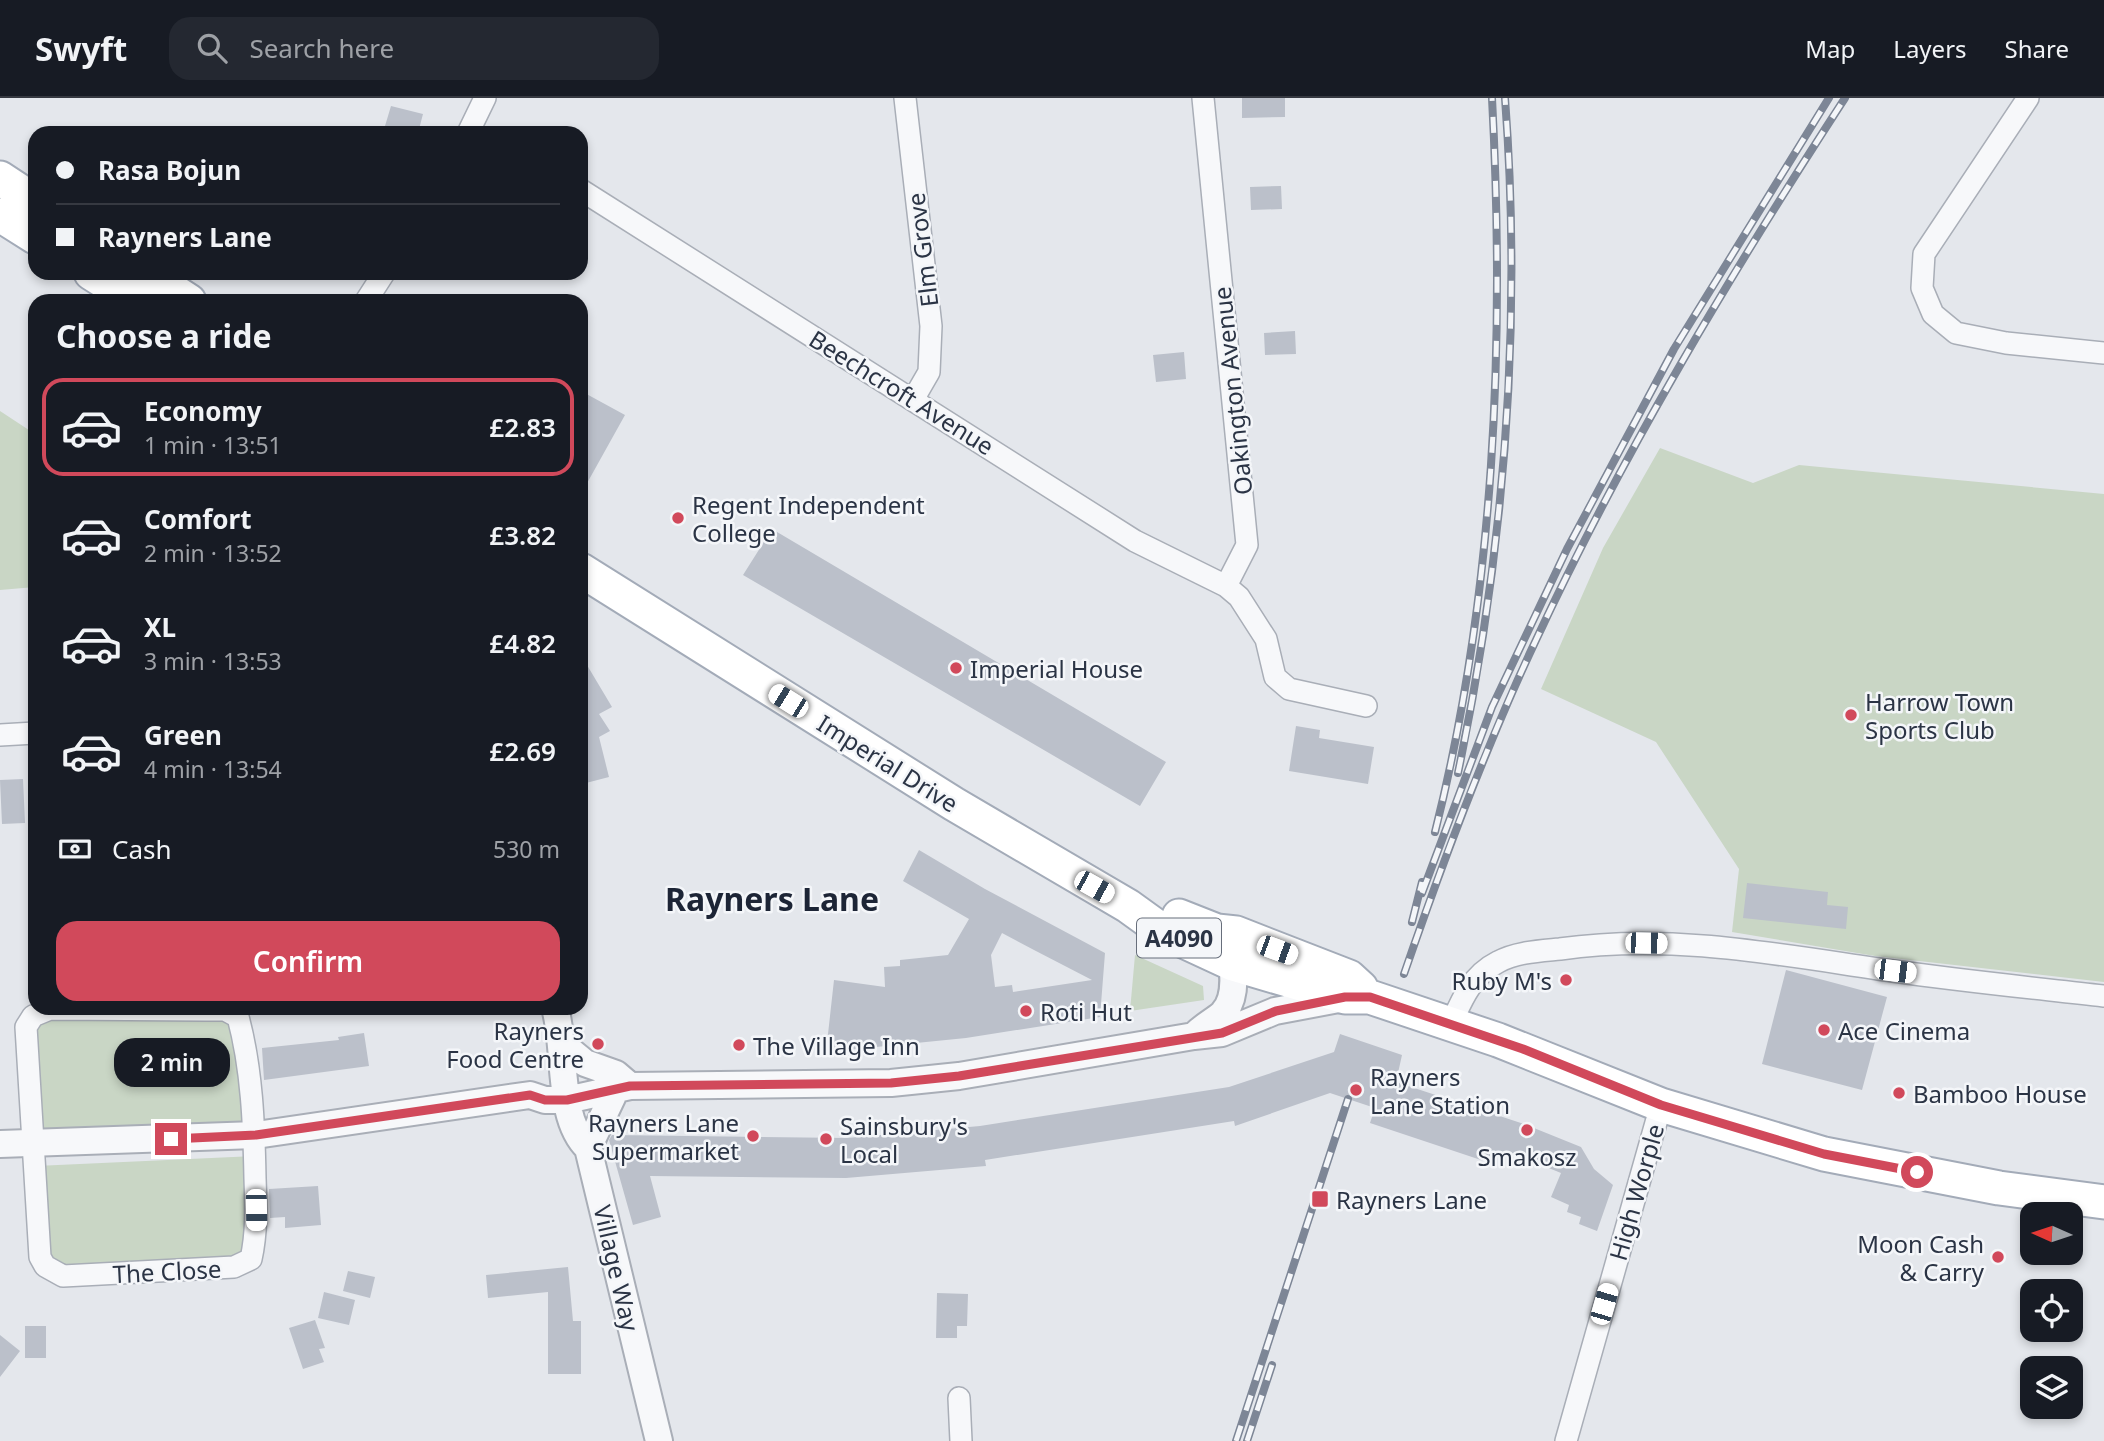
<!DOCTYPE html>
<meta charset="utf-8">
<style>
body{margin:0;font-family:"Noto Sans",sans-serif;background:#242831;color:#f1f3f6;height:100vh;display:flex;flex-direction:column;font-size:26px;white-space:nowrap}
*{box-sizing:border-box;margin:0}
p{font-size:23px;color:#9ea1a6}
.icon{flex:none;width:38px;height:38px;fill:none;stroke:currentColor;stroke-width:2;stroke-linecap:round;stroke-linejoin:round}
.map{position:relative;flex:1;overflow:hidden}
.sheet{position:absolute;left:28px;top:196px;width:560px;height:721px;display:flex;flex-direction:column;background:#171b24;border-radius:21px;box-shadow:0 4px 10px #0003}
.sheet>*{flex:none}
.banner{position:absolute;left:28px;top:28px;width:560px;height:154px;border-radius:21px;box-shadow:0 4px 10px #0003;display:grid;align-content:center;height:154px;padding:0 28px;background:#171b24}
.needle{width:46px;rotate:273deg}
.tools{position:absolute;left:2020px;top:1104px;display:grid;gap:14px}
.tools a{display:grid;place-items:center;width:63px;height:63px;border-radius:14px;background:#171b24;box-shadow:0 4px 10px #0003;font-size:35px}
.end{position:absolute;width:32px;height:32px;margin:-16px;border:9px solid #d1495b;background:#fff;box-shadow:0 0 0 4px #fff}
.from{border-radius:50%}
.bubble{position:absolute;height:49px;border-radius:21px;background:#171b24;box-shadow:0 4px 10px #0003;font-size:23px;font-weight:600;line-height:49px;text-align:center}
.car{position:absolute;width:21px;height:42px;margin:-21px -10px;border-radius:9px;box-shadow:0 0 5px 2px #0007;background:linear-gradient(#fff 24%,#345 0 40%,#fff 0 76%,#345 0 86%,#fff 0)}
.banner b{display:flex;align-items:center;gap:24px;height:66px;font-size:26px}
.banner b+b{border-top:2px solid #363941}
.banner i{width:18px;height:18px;background:#f1f3f6}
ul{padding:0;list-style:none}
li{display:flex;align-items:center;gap:21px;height:98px;margin:0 14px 10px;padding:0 14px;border:4px solid transparent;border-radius:21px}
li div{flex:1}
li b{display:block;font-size:26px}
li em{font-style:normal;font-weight:600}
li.active{border-color:#d1495b}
li>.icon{width:63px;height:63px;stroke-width:1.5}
h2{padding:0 28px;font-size:32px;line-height:84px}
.pay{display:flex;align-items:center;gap:18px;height:77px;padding:0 28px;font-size:26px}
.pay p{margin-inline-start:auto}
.action{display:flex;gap:14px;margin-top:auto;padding:14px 28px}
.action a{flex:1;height:80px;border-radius:21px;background:#d1495b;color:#fff;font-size:28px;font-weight:600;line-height:80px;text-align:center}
header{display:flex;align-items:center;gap:42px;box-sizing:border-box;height:98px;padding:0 35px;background:#171b24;border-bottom:2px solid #363941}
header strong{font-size:33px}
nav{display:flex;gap:38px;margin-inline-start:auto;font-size:24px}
.search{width:490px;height:63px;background:#242831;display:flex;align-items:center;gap:18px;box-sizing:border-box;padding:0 24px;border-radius:21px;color:#9ea1a6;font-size:26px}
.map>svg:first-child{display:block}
.green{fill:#c9d6c5}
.building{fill:#bbc0ca;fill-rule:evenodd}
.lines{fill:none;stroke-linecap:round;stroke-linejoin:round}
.minor-casing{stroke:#a9aeb7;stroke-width:24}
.tertiary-casing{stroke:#a9aeb7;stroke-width:30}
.primary-casing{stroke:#a3abb8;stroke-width:37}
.minor{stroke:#f7f8fa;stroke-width:21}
.tertiary{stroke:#f7f8fa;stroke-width:26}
.primary{stroke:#fff;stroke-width:33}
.rail-casing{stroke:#7d8696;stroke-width:8}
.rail{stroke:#f4f6f9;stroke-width:5;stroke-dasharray:16;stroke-linecap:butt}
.route{stroke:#d1495b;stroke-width:9}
.poi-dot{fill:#d1495b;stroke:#f4f6f9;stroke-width:2.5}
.labels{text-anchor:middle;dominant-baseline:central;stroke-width:5;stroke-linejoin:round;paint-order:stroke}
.shield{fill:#f4f6f9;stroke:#676e7b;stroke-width:2}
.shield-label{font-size:23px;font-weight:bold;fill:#2b3445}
.street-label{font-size:24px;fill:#2b3445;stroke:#f4f6f9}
.poi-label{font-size:24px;fill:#2b3445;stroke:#f4f6f9;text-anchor:start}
.district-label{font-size:32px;font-weight:bold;fill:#1d2536;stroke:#f4f6f9}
</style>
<header>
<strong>Swyft</strong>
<div class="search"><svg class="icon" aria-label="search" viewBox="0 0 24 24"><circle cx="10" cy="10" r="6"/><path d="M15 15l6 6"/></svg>Search here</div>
<nav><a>Map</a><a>Layers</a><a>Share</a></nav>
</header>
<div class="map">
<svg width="2104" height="1343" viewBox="0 0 2104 1343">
<rect width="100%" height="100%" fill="#e4e7ec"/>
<path class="green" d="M0,313L35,336V489L0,492Z
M1660,350L1753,385L1799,367L2104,396V884L1875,858L1732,834L1739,771L1656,644L1541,591L1603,450Z
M1135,857L1203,888L1204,902L1130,913Z
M33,918L238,919L254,1027L34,1036Z
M255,1058L256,1139L234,1169L45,1168L36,1068Z"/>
<path class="building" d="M1242,0H1285V19L1242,20Z
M391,8L423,16L418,35L385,28Z
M1281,88L1282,111L1251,112L1250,89Z
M1295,233L1296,256L1265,257L1264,235Z
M1184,254L1186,281L1156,284L1153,257Z
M581,293L625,317L581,396Z
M772,431L1166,664L1140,708L743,477Z
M581,557L612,609L599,616L610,633L599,639L609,679L586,685L581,667Z
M1296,628L1320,632L1319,640L1374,649L1368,686L1289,673Z
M23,681L25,725L2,726L0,682Z
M919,752L985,791L1105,855L1100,919L966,940L826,954L834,882L885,889L884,869L900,868V862L948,857L969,821L903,783ZM1002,835L1034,852L1092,882L1013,894L1012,887L995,889L991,857Z
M1747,785L1828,794L1827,807L1848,809L1846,831L1743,820Z
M1786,872L1887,899L1862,992L1762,966Z
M364,935L369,968L264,982L262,950L339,942L338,939Z
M1340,936L1402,957L1396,984L1524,1026L1581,1049L1594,1071L1613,1087L1597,1133L1579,1126L1581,1119L1567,1114L1569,1107L1551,1099L1561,1075L1512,1055L1511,1058L1498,1054L1493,1066L1370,1025L1375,1010L1330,995L1235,1028L1234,1023L985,1062L986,1068L846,1080L650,1078L661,1119L633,1127L609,1042L612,1037L847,1040L980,1028L1229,989L1334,954Z
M318,1088L321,1127L285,1130V1119L270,1120L269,1091Z
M568,1169L573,1223H581V1276H548V1194L488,1200L486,1177Z
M348,1173L375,1179L370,1200L343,1193Z
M324,1194L355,1202L349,1227L318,1220Z
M937,1195L968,1196L967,1228H957V1240H936Z
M315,1222L325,1250L319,1251L324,1264L303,1271L289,1230Z
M25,1228H46V1260H25Z
M0,1237L20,1253L0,1279Z"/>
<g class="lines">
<defs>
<path id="minor" d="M905,0L931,228L929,274L914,300
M1203,0L1247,447L1226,488L1239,499L1266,541L1275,579L1289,591L1366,608
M2028,0L1924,156L1922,190L1933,216L1956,235L2006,245L2104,255
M468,35L485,0
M581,92L1135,443L1226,488
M366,203L384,175
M0,637L35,635
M50,911L207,912H225L238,919C252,971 254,1027 255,1080C256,1108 257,1134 251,1161L234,1169L63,1178L45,1168L40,1159L26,929L33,918Z
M1451,926C1462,901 1472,877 1498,864C1516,854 1540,853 1560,851C1673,835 1781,857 1893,873C1963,883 2034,890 2104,898
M959,1300L961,1343
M1566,1343L1661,1007"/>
<path id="tertiary" d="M555,910C567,950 556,1020 588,1050L659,1343
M1196,936C1204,928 1214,923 1222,916C1239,900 1233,867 1229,847
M562,946L585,965L616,976L630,988
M0,1046L256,1037L530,997L545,1002H567L630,988L891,985L959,978L1194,938L1222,935L1275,913L1344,900
M588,1050L615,993"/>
<path id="primary" d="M0,80L35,103
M0,117L35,139
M91,175L135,203
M146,175L189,203
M581,472L954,706L1128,808L1164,834L1233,866L1345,899H1370L1498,942L1661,1007L1824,1056L1999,1090L2104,1104
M1179,818L1217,833L1236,835L1349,879L1361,890"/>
</defs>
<use href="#minor" class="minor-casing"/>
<use href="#tertiary" class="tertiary-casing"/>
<use href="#primary" class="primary-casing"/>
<use href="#minor" class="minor"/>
<use href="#tertiary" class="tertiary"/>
<use href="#primary" class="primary"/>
<defs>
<path id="rail" d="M1458,675C1504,455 1522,225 1505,0
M1435,734C1495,495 1505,244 1492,0
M1422,795L1492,609L1567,451L1674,251L1829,0
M1412,824L1422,784
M1404,876C1443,763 1485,650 1536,542C1624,353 1732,174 1845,0
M1236,1343L1348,1001
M1247,1343L1272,1267"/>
</defs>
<use href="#rail" class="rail-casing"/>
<use href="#rail" class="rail"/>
</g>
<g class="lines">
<path class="route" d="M171,1041L256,1037L530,997L545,1002H567L630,988L891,985L959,978L1222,935L1276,913L1345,899H1370L1523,951L1661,1007L1824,1056L1917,1074"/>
</g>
<g class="poi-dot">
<circle cx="678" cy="420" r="7"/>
<circle cx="956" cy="570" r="7"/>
<circle cx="1851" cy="617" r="7"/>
<circle cx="1566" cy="882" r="7"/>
<circle cx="1026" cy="913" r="7"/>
<circle cx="1824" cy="932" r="7"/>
<circle cx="598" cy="946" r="7"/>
<circle cx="739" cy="947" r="7"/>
<circle cx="1356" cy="992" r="7"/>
<circle cx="1899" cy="995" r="7"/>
<circle cx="1527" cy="1032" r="7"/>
<circle cx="753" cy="1038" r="7"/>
<circle cx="826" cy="1041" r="7"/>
<rect x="1311" y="1092" width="18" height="18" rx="3.5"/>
<circle cx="1998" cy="1159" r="7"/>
</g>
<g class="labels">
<rect class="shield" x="1137" y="820.5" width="84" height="39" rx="5"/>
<g class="shield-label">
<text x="1179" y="840">A4090</text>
</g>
<g class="street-label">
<text transform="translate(922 152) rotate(-97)">Elm Grove</text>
<text transform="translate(1232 293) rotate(-96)">Oakington Avenue</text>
<text transform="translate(902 294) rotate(32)">Beechcroft Avenue</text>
<text transform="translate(888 665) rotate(32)">Imperial Drive</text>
<text transform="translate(1636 1094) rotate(-74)">High Worple</text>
<text transform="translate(617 1170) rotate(77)">Village Way</text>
<text transform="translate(167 1173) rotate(-3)">The Close</text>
</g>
<g class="poi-label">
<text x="692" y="406">Regent Independent<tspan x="692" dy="28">College</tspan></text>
<text x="970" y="570">Imperial House</text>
<text x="1865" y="603">Harrow Town<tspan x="1865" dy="28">Sports Club</tspan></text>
<text x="1552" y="882" text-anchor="end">Ruby M's</text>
<text x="1040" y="913">Roti Hut</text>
<text x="584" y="932" text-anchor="end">Rayners<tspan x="584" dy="28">Food Centre</tspan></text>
<text x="1838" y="932">Ace Cinema</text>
<text x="753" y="947">The Village Inn</text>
<text x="1370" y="978">Rayners<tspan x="1370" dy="28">Lane Station</tspan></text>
<text x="1913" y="995">Bamboo House</text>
<text x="739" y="1024" text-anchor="end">Rayners Lane<tspan x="739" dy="28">Supermarket</tspan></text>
<text x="840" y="1027">Sainsbury's<tspan x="840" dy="28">Local</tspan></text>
<text x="1527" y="1058" text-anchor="middle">Smakosz</text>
<text x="1336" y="1101">Rayners Lane</text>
<text x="1984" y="1145" text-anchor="end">Moon Cash<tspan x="1984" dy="28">&amp; Carry</tspan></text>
</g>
<g class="district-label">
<text x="772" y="800">Rayners Lane</text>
</g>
</g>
</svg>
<div class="tools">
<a><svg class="needle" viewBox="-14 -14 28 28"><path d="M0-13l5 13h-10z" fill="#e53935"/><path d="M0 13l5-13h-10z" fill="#9ea1a6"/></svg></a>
<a><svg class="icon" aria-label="locate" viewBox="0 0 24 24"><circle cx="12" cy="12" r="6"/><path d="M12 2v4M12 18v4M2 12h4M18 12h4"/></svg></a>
<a><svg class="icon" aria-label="layers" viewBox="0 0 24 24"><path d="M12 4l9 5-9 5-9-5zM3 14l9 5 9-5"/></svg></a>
</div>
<i class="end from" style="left:1917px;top:1074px"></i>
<i class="end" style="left:171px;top:1041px"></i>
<div class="bubble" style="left:114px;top:940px;width:116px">2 min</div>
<i class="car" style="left:788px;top:603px;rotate:302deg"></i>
<i class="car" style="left:1094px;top:789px;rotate:119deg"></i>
<i class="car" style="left:1646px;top:845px;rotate:91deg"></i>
<i class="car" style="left:1277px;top:852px;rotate:110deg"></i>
<i class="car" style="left:1895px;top:873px;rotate:97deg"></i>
<i class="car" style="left:256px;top:1112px;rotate:179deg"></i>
<i class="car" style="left:1604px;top:1206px;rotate:16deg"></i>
<div class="banner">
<b><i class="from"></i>Rasa Bojun</b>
<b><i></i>Rayners Lane</b>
</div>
<section class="sheet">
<h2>Choose a ride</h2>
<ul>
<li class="active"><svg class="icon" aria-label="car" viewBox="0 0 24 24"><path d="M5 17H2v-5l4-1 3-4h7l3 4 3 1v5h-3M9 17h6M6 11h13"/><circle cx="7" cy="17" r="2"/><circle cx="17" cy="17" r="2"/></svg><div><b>Economy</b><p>1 min · 13:51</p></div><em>£2.83</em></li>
<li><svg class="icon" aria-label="car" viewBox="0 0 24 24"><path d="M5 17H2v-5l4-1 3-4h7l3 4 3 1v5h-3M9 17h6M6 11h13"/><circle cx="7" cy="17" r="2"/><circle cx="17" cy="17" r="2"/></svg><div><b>Comfort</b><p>2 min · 13:52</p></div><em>£3.82</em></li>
<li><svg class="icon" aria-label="car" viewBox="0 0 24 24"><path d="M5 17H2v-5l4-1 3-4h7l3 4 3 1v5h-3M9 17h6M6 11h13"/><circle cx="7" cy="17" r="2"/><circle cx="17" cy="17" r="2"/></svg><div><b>XL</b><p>3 min · 13:53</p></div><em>£4.82</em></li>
<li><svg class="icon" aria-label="car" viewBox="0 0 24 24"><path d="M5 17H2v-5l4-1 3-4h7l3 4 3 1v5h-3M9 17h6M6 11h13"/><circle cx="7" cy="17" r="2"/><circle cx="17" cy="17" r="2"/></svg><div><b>Green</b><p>4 min · 13:54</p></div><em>£2.69</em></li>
</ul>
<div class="pay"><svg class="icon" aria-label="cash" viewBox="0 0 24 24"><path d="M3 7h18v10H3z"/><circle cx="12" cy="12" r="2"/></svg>Cash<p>530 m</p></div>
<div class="action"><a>Confirm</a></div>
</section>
</div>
